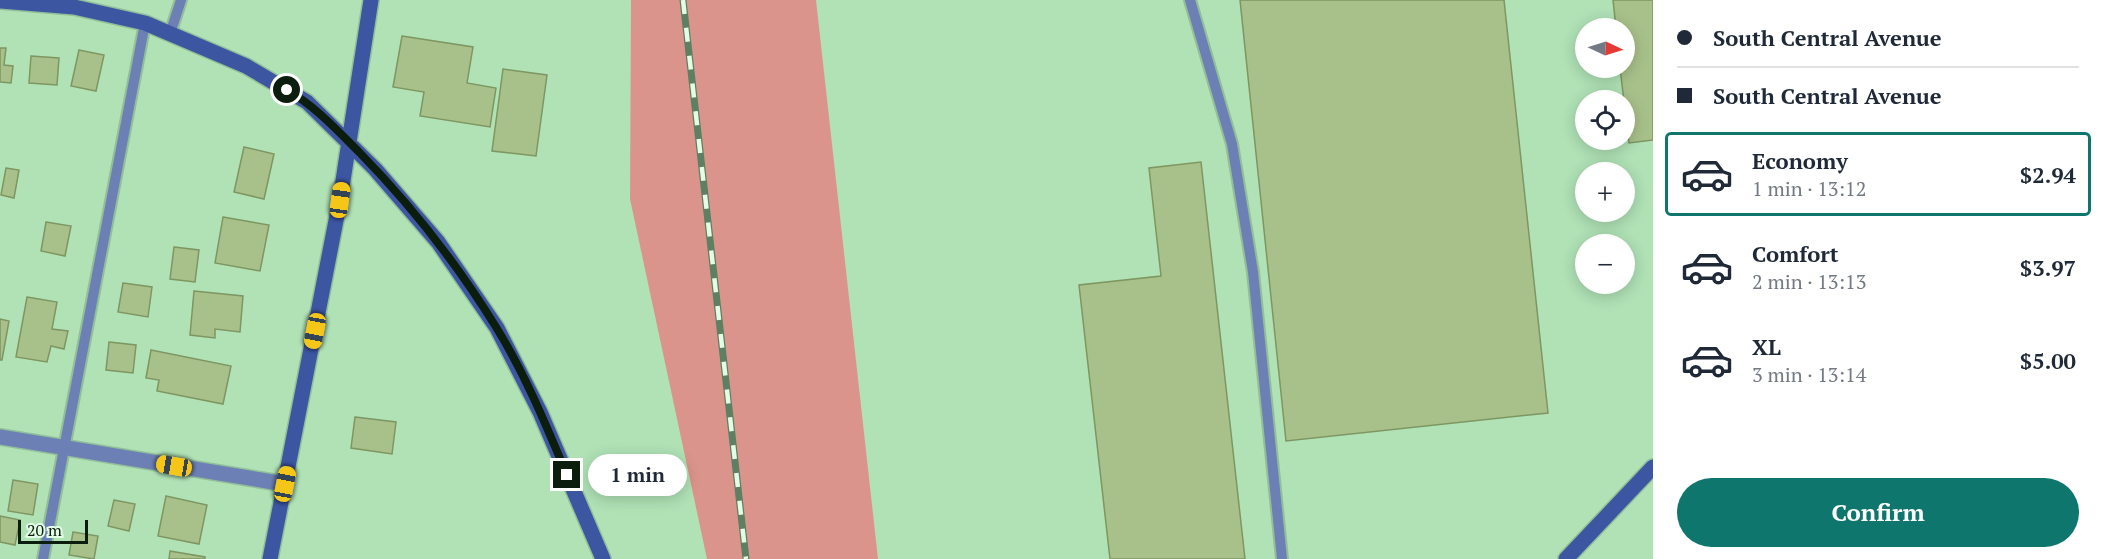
<!DOCTYPE html>
<meta charset="utf-8">
<style>
body{margin:0;font-family:"PT Serif",serif;background:#f2f2f3;color:#1f2937;height:100vh;display:flex;flex-direction:column;font-size:22px;white-space:nowrap}
*{box-sizing:border-box;margin:0}
p{font-size:20px;color:#747a83}
.icon{flex:none;width:33px;height:33px;fill:none;stroke:currentColor;stroke-width:2;stroke-linecap:round;stroke-linejoin:round}
.map{position:relative;flex:1;overflow:hidden}
.details{display:flex;flex-direction:column;background:#fff;width:450px}
.details>*{flex:none}
.banner{display:grid;align-content:center;height:132px;padding:0 24px;background:#fff}
.needle{width:39px;rotate:94deg}
.controls{position:absolute;left:1575px;top:18px;display:grid;gap:12px}
.controls a{display:grid;place-items:center;width:60px;height:60px;border-radius:50%;background:#fff;box-shadow:0 3px 15px #0003;font-size:30px}
.scale{position:absolute;left:18px;bottom:15px;width:70px;box-sizing:border-box;padding-left:6px;border:3px solid #0b1e0e;border-top:0;font-size:16px;line-height:21px;white-space:nowrap;color:#0b1e0e;-webkit-text-stroke:4px #e3fce5;paint-order:stroke}
.end{position:absolute;width:27px;height:27px;margin:-14px;border:8px solid #0b1e0e;background:#fff;box-shadow:0 0 0 3px #fff}
.from{border-radius:50%}
.bubble{position:absolute;height:42px;border-radius:21px;background:#fff;box-shadow:0 3px 15px #0003;font-size:20px;font-weight:700;line-height:42px;text-align:center}
.car{position:absolute;width:18px;height:36px;margin:-18px -9px;border-radius:8px;box-shadow:0 0 4px 2px #0007;background:linear-gradient(#f5c518 24%,#345 0 40%,#f5c518 0 76%,#345 0 86%,#f5c518 0)}
.banner b{display:flex;align-items:center;gap:21px;height:57px;font-size:22px}
.banner b+b{border-top:2px solid #e0e1e3}
.banner i{width:15px;height:15px;background:#1f2937}
ul{padding:0;list-style:none}
li{display:flex;align-items:center;gap:18px;height:84px;margin:0 12px 9px;padding:0 12px;border:3px solid transparent;border-radius:6px}
li div{flex:1}
li b{display:block;font-size:22px}
li em{font-style:normal;font-weight:700}
li.active{border-color:#0f766e}
li>.icon{width:54px;height:54px;stroke-width:1.5}
.button{display:flex;gap:12px;margin-top:auto;padding:12px 24px}
.button a{flex:1;height:69px;border-radius:36px;background:#0f766e;color:#fff;font-size:24px;font-weight:700;line-height:69px;text-align:center}
main{display:flex;flex:1;min-height:0}
.map>svg:first-child{display:block}
.green{fill:#db948b}
.building{fill:#a8c18a;stroke:#7e9661;stroke-width:1.5}
.lines{fill:none;stroke-linecap:round;stroke-linejoin:round}
.lane-casing{stroke:#92bf98;stroke-width:14}
.street-casing{stroke:#92bf98;stroke-width:18}
.secondary-casing{stroke:#92bf98;stroke-width:18}
.lane{stroke:#6c80b5;stroke-width:10}
.street{stroke:#6c80b5;stroke-width:15}
.secondary{stroke:#3d56a2;stroke-width:15}
.rail-casing{stroke:#5d8062;stroke-width:7}
.rail{stroke:#e3fce5;stroke-width:4.5;stroke-dasharray:14;stroke-linecap:butt}
.route{stroke:#0b1e0e;stroke-width:8}
</style>
<main>
<div class="map">
<svg width="1653" height="559" viewBox="0 0 1653 559">
<rect width="100%" height="100%" fill="#b0e2b6"/>
<path class="green" d="M631,0H816L878,559H707L630,199Z"/>
<path class="building" d="M1240,0H1504L1548,413L1286,441Z
M1613,0H1653V140L1629,143L1620,68H1624V28H1616Z
M402,36L473,47L467,83L496,88L490,127L420,116L424,92L393,87Z
M0,48H6L4,65L13,66L11,83L0,82Z
M79,50L104,55L96,91L71,86Z
M31,56L59,58L57,85L29,83Z
M503,69L547,75L536,156L492,151Z
M244,147L274,154L264,199L234,192Z
M1201,162L1245,559H1110L1079,285L1161,276L1149,168Z
M6,168L19,170L14,198L1,195Z
M223,217L269,225L260,271L215,263Z
M46,222L71,226L65,256L41,251Z
M174,247L199,250L195,282L170,279Z
M123,283L152,287L148,317L118,312Z
M194,291L243,296L240,332L215,329V338L190,335Z
M27,297L57,302L52,329L68,331L64,349L51,346L47,362L16,357Z
M0,319L9,321L2,360H0Z
M109,342L136,345L133,373L106,370Z
M151,350L231,366L223,404L157,391L159,380L146,378Z
M355,417L396,422L392,454L351,448Z
M13,480L38,484L33,515L8,511Z
M166,496L207,505L199,544L158,536Z
M114,500L135,504L129,531L108,526Z
M0,516L20,520L15,545L0,542Z
M73,532L98,536L94,559L69,555Z
M170,551L205,557V559H169Z"/>
<g class="lines">
<defs>
<path id="lane" d="M1190,0L1232,144L1253,272L1282,559
M170,34L181,0
M43,559L145,23"/>
<path id="street" d="M0,437L285,484"/>
<path id="secondary" d="M0,1L74,7L145,23L246,66L307,102L375,169L438,242L497,328L540,412L603,559
M270,559L340,200L371,0
M1566,559L1653,467"/>
</defs>
<use href="#lane" class="lane-casing"/>
<use href="#street" class="street-casing"/>
<use href="#secondary" class="secondary-casing"/>
<use href="#lane" class="lane"/>
<use href="#street" class="street"/>
<use href="#secondary" class="secondary"/>
<defs>
<path id="rail" d="M683,0L746,559"/>
</defs>
<use href="#rail" class="rail-casing"/>
<use href="#rail" class="rail"/>
</g>
<g class="lines">
<path class="route" d="M287,90C315,106 336,129 359,152C410,204 457,264 496,327C525,374 546,425 567,475"/>
</g>
</svg>
<div class="controls">
<a><svg class="needle" viewBox="-14 -14 28 28"><path d="M0-13l5 13h-10z" fill="#e53935"/><path d="M0 13l5-13h-10z" fill="#747a83"/></svg></a>
<a><svg class="icon" aria-label="locate" viewBox="0 0 24 24"><circle cx="12" cy="12" r="6"/><path d="M12 2v4M12 18v4M2 12h4M18 12h4"/></svg></a>
<a>+</a>
<a>−</a>
</div>
<div class="scale">20 m</div>
<i class="end from" style="left:287px;top:90px"></i>
<i class="end" style="left:567px;top:475px"></i>
<div class="bubble" style="left:588px;top:454px;width:99px">1 min</div>
<i class="car" style="left:340px;top:200px;rotate:8deg"></i>
<i class="car" style="left:315px;top:331px;rotate:191deg"></i>
<i class="car" style="left:174px;top:466px;rotate:280deg"></i>
<i class="car" style="left:285px;top:484px;rotate:11deg"></i>
</div>
<section class="details">
<div class="banner">
<b><i class="from"></i>South Central Avenue</b>
<b><i></i>South Central Avenue</b>
</div>
<ul>
<li class="active"><svg class="icon" aria-label="car" viewBox="0 0 24 24"><path d="M5 17H2v-5l4-1 3-4h7l3 4 3 1v5h-3M9 17h6M6 11h13"/><circle cx="7" cy="17" r="2"/><circle cx="17" cy="17" r="2"/></svg><div><b>Economy</b><p>1 min · 13:12</p></div><em>$2.94</em></li>
<li><svg class="icon" aria-label="car" viewBox="0 0 24 24"><path d="M5 17H2v-5l4-1 3-4h7l3 4 3 1v5h-3M9 17h6M6 11h13"/><circle cx="7" cy="17" r="2"/><circle cx="17" cy="17" r="2"/></svg><div><b>Comfort</b><p>2 min · 13:13</p></div><em>$3.97</em></li>
<li><svg class="icon" aria-label="car" viewBox="0 0 24 24"><path d="M5 17H2v-5l4-1 3-4h7l3 4 3 1v5h-3M9 17h6M6 11h13"/><circle cx="7" cy="17" r="2"/><circle cx="17" cy="17" r="2"/></svg><div><b>XL</b><p>3 min · 13:14</p></div><em>$5.00</em></li>
</ul>
<div class="button"><a>Confirm</a></div>
</section>
</main>
